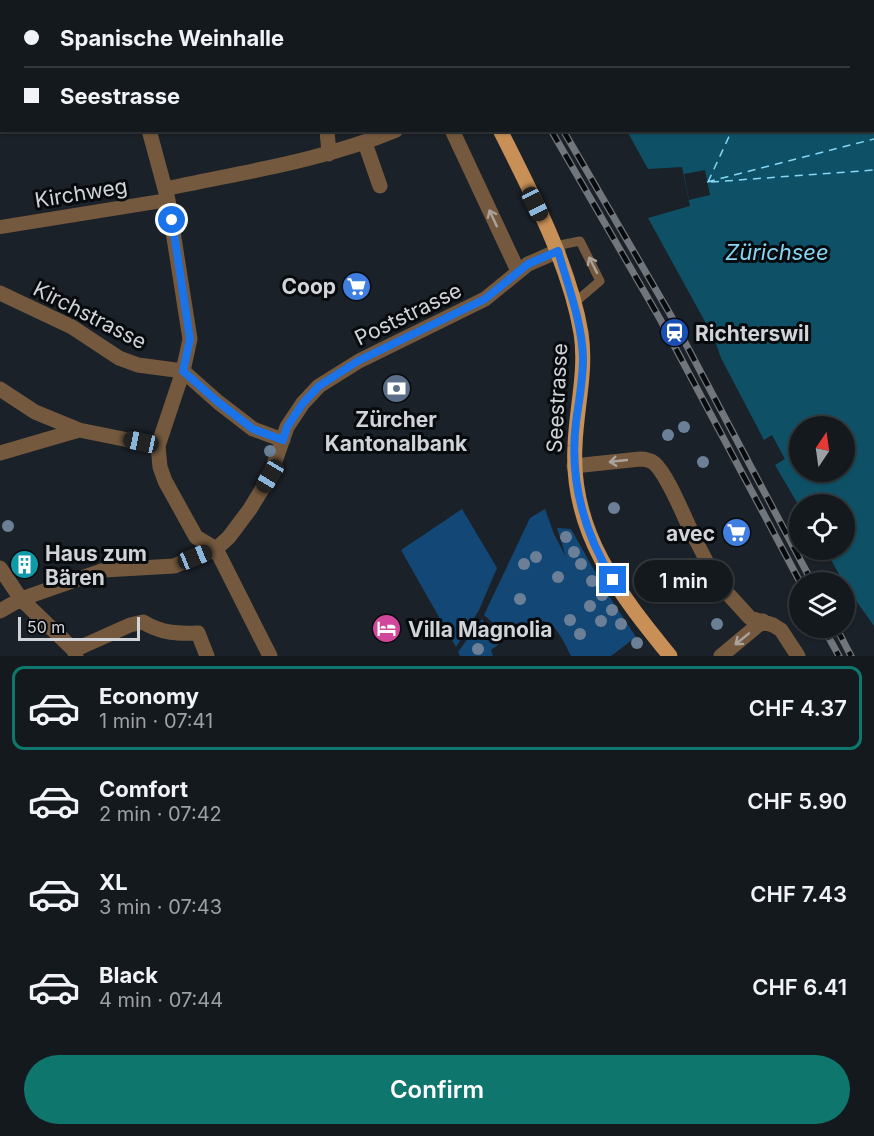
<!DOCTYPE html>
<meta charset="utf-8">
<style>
body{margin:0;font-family:Inter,sans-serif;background:#21262b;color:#f1f3f6;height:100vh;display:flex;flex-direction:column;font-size:22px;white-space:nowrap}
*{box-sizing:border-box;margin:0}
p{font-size:20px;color:#9da0a4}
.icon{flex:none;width:33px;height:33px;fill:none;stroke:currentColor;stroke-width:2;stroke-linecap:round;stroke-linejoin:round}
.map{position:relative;height:656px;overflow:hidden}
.panel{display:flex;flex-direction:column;background:#14191e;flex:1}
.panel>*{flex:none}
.hud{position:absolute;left:0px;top:0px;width:874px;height:132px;box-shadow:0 2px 4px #0004,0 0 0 2px #33383c;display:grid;align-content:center;height:132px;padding:0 24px;background:#14191e}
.needle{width:39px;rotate:13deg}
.controls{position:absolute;left:789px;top:416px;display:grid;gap:12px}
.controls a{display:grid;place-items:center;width:66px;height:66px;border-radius:50%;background:#14191e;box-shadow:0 2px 4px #0004,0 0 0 2px #33383c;font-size:30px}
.scale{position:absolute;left:18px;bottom:15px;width:122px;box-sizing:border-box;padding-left:6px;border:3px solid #d0d4d9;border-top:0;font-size:16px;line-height:21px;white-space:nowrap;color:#d0d4d9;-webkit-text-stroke:4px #080b0e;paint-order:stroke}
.end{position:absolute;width:27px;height:27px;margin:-14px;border:8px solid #1a73e8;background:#fff;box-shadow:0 0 0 3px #fff}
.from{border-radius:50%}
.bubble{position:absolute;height:42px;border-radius:21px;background:#14191e;box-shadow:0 2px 4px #0004,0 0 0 2px #33383c;font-size:20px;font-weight:600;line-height:42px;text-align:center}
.car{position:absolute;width:18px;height:36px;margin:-18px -9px;border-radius:8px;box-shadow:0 0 4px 2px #0007;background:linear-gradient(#222 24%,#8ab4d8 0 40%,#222 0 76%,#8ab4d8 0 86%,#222 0)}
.hud b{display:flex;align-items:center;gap:21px;height:57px;font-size:22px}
.hud b+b{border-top:2px solid #33383c}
.hud i{width:15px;height:15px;background:#f1f3f6}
ul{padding:10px 0 0;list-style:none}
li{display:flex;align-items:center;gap:18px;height:84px;margin:0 12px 9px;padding:0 12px;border:3px solid transparent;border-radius:12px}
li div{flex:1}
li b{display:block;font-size:22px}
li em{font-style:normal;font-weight:600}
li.on{border-color:#0f766e}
li>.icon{width:54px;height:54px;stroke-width:1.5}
.button{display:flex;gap:12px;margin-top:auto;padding:12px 24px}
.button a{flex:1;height:69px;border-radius:36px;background:#0f766e;color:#fff;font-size:24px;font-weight:600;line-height:69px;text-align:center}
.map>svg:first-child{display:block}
.green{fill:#134876}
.water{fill:#0e5166;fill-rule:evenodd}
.pier{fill:#1b2128}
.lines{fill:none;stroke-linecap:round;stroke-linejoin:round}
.ferry{stroke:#86d6f5;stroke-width:1.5;stroke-dasharray:8 6;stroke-linecap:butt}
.service{stroke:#74593e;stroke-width:9}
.pedestrian{stroke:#74593e;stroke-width:14}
.minor{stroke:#74593e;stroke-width:15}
.primary{stroke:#c89056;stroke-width:15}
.rail-casing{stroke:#71767c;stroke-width:7}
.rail{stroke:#080b0e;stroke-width:4.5;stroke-dasharray:14;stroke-linecap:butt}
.tree{fill:#6b8097}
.oneway{stroke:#aba39b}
.route{stroke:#1a73e8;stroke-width:8}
.labels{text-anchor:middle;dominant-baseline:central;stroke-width:6;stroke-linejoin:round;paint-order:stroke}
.street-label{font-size:21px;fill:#d0d4d9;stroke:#080b0e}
.poi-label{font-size:21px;font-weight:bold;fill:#d0d4d9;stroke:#080b0e;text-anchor:start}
.water-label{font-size:22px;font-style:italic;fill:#86d6f5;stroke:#080b0e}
</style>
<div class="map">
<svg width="874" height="656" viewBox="0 0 874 656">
<rect width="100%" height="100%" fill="#1b2128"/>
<path class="green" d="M462,509L497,568L479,610L456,647L401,550Z
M545,509L554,534L566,557L557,528L571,529L607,593L636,637L611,656H571C550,612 543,613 504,639L492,622L484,615L530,518Z
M482,619L499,644L491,650L493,656H460L458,652Z"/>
<path class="water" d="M548,0H874V626L845,585L825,549H844V504H800L799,506L775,465L785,459L772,435L764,440L721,358L714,338L648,218L690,206L682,167L648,169L627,131L873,130V2ZM800,426H844V471H800Z"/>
<path class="pier" d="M705,170L710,195L689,200L684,174Z"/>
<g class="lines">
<path class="ferry" d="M793,2L794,0
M707,182L874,139
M708,182L732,130
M711,182L874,170"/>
<path class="service" d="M396,0L397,2
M555,246L580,241L600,281L573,304"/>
<path class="pedestrian" d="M0,227L168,200
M693,535L718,583"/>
<path class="minor" d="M106,0V2
M149,130L168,200L190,339L183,371L158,446L160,467L165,481L196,537L216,549L270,656
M327,130L329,154
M452,130L518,271
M365,143L380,186
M165,189C243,172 322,161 396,130
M0,293L72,327L119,358L138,365L183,371L218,402L253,429L283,440
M0,389L35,412L79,430L158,446
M0,453L79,430
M574,466L640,459C645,459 650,460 654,463C668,475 684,517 693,535
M0,568L21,599L74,650L76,656
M718,583L750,618L773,625L781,630L798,656
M0,611L21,599L104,570L174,566L216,549L229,537L250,509L270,476L287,427L303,403L319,386L359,361L485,299L528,264L558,251
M74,650L130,625L143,622C161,633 177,634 198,633L207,656
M721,656L763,621"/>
<path class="primary" d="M434,0L435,2
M500,130C532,194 569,263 581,333C587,371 576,409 575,446C570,532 619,593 670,656"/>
<defs>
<path id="rail" d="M476,0L477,2
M488,0L489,2
M551,130L660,319L800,582
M563,130L670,314L812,582
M823,627L839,656
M836,627L851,656"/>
</defs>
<use href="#rail" class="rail-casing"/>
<use href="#rail" class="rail"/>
</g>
<g class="tree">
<circle cx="684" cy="427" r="6"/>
<circle cx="668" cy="435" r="6"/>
<circle cx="270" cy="451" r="6"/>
<circle cx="703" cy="462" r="6"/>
<circle cx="614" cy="508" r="6"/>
<circle cx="8" cy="526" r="6"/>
<circle cx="566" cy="537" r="6"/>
<circle cx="574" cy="552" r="6"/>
<circle cx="536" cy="557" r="6"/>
<circle cx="524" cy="564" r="6"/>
<circle cx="581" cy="564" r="6"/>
<circle cx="558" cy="577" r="6"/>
<circle cx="592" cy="581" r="6"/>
<circle cx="700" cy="586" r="6"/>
<circle cx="602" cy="595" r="6"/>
<circle cx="520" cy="599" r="6"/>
<circle cx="590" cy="606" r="6"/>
<circle cx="612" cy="610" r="6"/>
<circle cx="570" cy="620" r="6"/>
<circle cx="601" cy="621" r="6"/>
<circle cx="621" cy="624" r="6"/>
<circle cx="717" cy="624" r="6"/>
<circle cx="580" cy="634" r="6"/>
<circle cx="637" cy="643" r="6"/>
<circle cx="478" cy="649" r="6"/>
</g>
<defs><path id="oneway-shaft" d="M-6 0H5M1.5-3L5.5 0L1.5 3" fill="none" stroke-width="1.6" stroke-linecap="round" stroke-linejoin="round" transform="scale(1.5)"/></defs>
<g class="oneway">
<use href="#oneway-shaft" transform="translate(493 218) rotate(-115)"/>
<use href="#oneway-shaft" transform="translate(593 265) rotate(-117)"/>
<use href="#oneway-shaft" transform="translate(618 461) rotate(174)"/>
<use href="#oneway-shaft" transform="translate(742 639) rotate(141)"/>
</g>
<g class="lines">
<path class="route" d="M172,220L190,339L183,371L218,402L253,429L283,440L287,427L303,403L319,386L358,361L485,299L528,264L558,251C568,286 582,322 583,358C583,380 579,401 576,422C569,479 583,531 613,580"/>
</g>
<defs>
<symbol id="supermarket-disc" viewBox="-11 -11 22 22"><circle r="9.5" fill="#3f7fe0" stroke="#080b0e"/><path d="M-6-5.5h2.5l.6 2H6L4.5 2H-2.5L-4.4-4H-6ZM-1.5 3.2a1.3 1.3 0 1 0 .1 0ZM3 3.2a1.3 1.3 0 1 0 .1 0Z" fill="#fff"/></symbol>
<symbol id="station-disc" viewBox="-11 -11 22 22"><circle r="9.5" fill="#1a4fb4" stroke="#080b0e"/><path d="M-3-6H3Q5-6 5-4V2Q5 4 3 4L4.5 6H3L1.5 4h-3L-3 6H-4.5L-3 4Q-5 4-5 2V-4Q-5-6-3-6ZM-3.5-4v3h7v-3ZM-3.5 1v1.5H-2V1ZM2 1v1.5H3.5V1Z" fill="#fff"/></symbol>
<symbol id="bank-disc" viewBox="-11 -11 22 22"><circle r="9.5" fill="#5c6f8a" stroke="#080b0e"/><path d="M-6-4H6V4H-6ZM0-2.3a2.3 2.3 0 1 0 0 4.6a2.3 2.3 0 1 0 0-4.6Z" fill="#fff"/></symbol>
<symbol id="building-disc" viewBox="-11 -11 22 22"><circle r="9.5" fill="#0f9aa8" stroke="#080b0e"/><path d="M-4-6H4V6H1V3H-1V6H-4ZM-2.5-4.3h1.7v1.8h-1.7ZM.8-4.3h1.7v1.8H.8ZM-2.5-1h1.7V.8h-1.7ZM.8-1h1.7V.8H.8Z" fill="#fff"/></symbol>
<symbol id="hotel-disc" viewBox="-11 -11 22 22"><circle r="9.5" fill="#d1479c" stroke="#080b0e"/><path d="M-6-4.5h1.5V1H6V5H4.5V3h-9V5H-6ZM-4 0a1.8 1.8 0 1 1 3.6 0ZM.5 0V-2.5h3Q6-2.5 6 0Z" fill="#fff"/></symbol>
</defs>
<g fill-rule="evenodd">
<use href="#supermarket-disc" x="340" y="270" width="33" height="33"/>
<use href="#station-disc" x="658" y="316" width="33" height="33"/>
<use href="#bank-disc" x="380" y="372" width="33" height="33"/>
<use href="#supermarket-disc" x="720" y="516" width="33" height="33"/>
<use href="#building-disc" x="8" y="548" width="33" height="33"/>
<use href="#hotel-disc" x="370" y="612" width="33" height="33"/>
</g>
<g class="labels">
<g class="street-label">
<text transform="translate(81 193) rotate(-9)">Kirchweg</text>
<text transform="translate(408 314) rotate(-26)">Poststrasse</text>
<text transform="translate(90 315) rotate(27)">Kirchstrasse</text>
<text transform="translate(557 398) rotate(-87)">Seestrasse</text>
</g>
<g class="poi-label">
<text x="336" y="286" text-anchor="end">Coop</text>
<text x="695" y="333">Richterswil</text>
<text x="396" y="419" text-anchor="middle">Zürcher<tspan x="396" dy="24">Kantonalbank</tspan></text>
<text x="715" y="533" text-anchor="end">avec</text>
<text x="45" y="553">Haus zum<tspan x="45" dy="24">Bären</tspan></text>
<text x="408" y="629">Villa Magnolia</text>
</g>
<g class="water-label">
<text x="777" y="252">Zürichsee</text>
</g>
</g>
</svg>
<div class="controls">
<a><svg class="needle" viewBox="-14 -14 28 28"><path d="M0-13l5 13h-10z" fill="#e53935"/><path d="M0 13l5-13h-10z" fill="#9da0a4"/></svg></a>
<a><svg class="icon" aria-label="locate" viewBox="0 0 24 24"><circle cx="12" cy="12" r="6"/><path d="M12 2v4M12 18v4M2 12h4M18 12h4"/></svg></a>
<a><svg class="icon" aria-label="layers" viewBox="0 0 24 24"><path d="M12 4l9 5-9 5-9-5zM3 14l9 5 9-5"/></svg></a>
</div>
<div class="scale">50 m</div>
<i class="end from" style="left:172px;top:220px"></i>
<i class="end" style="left:613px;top:580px"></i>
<div class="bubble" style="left:634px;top:560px;width:99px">1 min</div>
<i class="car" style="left:535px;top:204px;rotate:154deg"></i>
<i class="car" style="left:141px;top:442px;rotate:282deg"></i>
<i class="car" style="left:270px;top:476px;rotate:211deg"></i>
<i class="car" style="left:195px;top:557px;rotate:68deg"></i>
<div class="hud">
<b><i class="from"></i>Spanische Weinhalle</b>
<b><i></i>Seestrasse</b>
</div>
</div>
<section class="panel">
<ul>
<li class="on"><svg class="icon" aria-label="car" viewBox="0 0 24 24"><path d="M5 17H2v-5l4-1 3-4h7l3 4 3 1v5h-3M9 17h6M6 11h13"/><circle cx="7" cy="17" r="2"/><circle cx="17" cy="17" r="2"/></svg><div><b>Economy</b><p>1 min · 07:41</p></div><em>CHF 4.37</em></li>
<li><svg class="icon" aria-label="car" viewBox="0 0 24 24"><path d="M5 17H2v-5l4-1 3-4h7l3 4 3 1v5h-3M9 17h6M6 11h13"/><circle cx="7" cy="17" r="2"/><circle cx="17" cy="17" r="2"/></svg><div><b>Comfort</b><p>2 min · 07:42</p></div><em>CHF 5.90</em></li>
<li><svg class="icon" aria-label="car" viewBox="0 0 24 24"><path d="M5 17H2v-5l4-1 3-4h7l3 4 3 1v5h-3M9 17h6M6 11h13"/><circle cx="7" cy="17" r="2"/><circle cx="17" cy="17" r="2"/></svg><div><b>XL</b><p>3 min · 07:43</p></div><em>CHF 7.43</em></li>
<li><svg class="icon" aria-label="car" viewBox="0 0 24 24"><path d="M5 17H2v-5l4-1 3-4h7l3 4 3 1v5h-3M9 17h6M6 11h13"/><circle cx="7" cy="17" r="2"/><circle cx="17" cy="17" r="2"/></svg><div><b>Black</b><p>4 min · 07:44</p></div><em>CHF 6.41</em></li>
</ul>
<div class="button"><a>Confirm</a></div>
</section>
